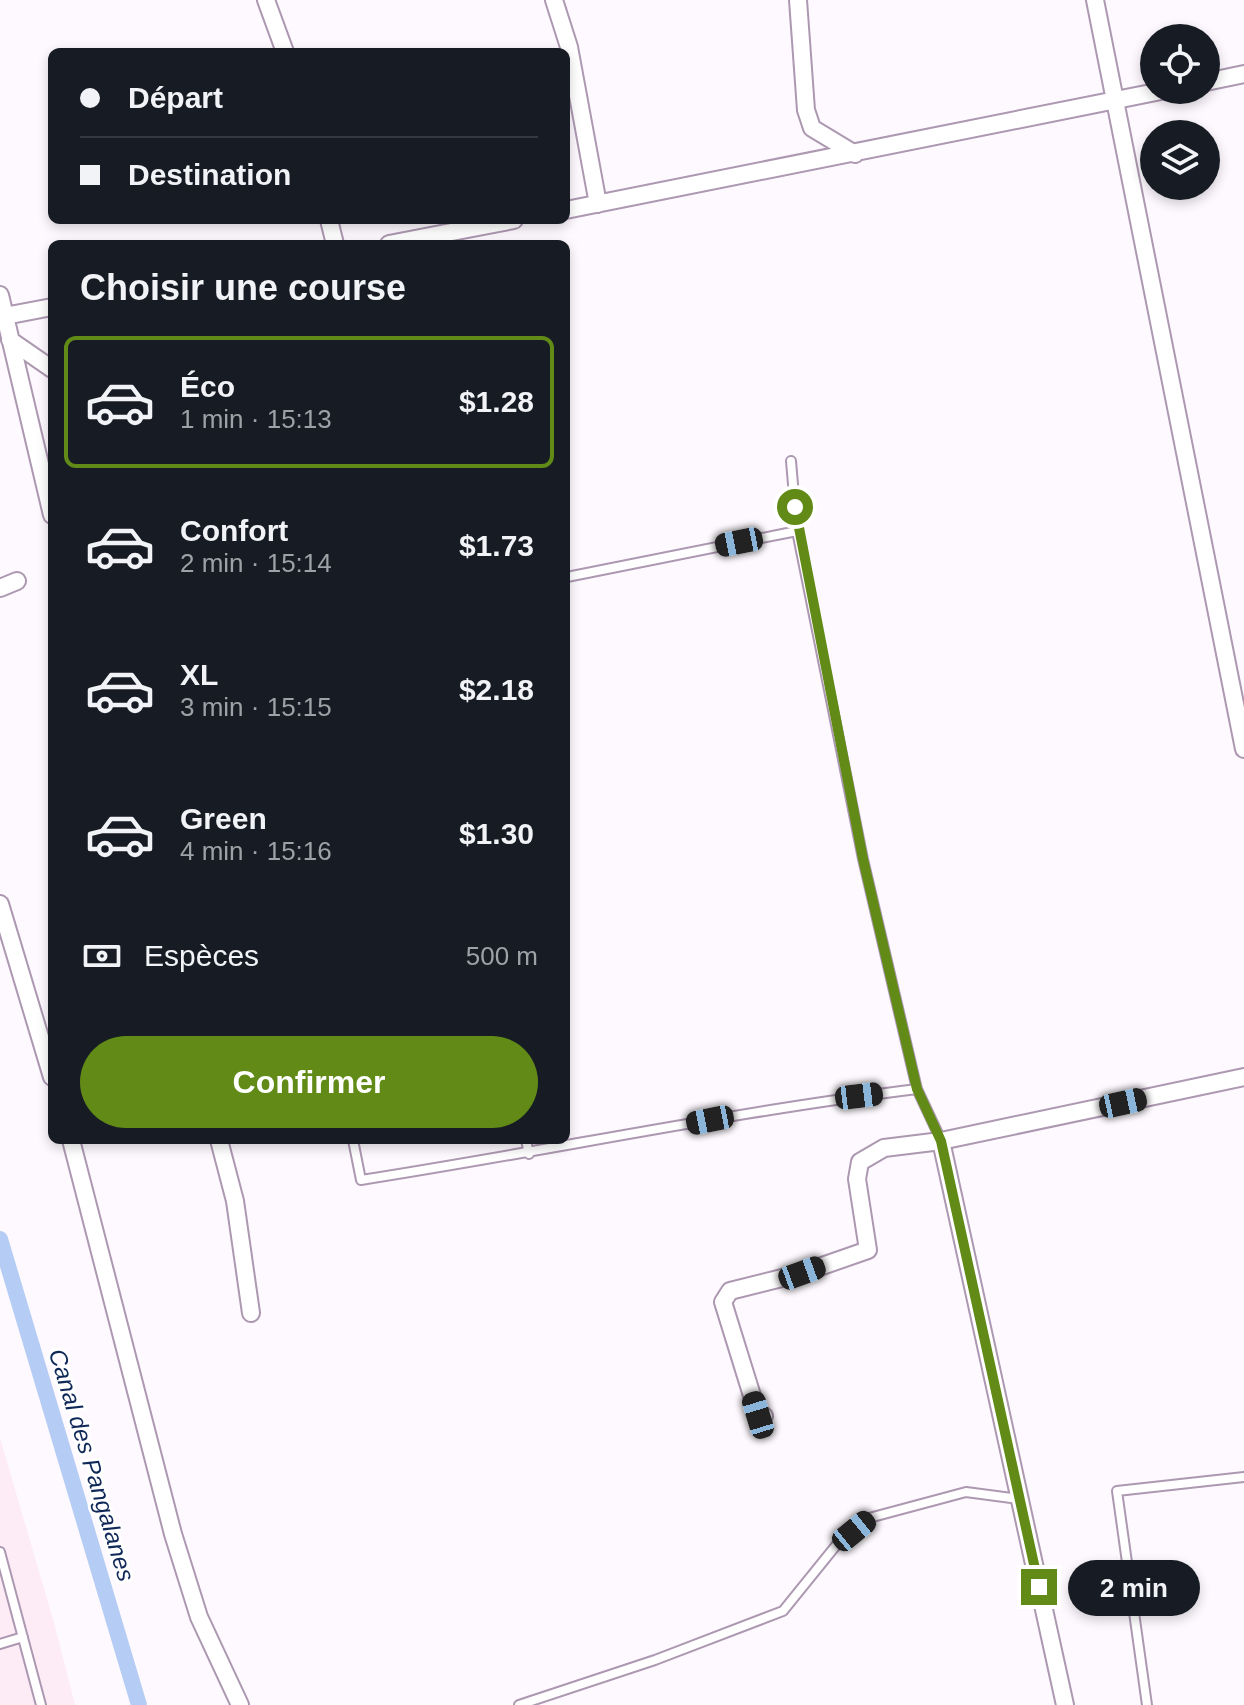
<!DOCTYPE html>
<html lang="fr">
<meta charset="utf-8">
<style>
body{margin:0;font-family:Helvetica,sans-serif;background:#242831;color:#f1f3f6;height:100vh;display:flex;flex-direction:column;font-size:30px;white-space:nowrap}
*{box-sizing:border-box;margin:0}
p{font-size:26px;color:#9ea1a6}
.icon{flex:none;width:44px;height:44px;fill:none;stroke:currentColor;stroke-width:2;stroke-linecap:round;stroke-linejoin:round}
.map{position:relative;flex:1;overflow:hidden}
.side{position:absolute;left:48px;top:240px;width:522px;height:904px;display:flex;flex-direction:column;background:#171b24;border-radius:12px;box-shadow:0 4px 12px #0003}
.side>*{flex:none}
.guide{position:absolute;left:48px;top:48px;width:522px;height:176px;border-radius:12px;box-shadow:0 4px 12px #0003;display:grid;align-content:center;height:176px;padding:0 32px;background:#171b24}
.fabs{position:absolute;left:1140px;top:24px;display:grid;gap:16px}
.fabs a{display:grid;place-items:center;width:80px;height:80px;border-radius:50%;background:#171b24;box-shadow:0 4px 12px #0003;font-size:40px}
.end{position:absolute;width:36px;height:36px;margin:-18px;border:10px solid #618a17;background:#fff;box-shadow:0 0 0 4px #fff}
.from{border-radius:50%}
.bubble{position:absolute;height:56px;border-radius:28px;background:#171b24;box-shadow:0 4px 12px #0003;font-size:26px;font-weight:700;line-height:56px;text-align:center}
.car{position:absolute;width:24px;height:48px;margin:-24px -12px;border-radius:10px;box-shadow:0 0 6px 2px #0007;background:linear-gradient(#222 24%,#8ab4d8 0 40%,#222 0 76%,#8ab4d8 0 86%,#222 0)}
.guide b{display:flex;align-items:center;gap:28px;height:76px;font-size:30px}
.guide b+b{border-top:2px solid #363941}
.guide i{width:20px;height:20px;background:#f1f3f6}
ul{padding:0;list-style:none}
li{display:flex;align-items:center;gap:24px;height:132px;margin:0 16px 12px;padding:0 16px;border:4px solid transparent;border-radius:12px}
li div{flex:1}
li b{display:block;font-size:30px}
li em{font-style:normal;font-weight:700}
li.selected{border-color:#618a17}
li>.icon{width:72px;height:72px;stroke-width:1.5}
h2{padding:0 32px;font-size:36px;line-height:96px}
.pay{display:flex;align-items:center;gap:20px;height:88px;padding:0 32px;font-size:30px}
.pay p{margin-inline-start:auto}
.action{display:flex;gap:16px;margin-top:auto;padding:16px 32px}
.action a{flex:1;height:92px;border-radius:48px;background:#618a17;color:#fff;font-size:32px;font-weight:700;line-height:92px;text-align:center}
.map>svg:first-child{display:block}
.industrial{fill:#fdebf5}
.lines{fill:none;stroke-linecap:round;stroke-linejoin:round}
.canal{stroke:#b5ccf4;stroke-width:16}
.service-casing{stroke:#ad98b1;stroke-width:12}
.minor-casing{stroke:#ad98b1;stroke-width:20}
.service{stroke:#fff;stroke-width:8}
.minor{stroke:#fff;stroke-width:16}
.route{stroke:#618a17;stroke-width:10}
.labels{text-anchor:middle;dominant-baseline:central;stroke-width:6;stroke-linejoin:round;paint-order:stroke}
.water-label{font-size:24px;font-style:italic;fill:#102858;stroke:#fff}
</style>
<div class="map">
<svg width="1244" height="1705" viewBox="0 0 1244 1705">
<rect width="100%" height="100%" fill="#fdf9fe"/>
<path class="industrial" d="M0,1438L54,1623L75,1705H0Z"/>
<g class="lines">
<path class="canal" d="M0,1239L139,1705"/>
<defs>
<path id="service" d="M791,461L797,531L863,859L917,1089L941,1140
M567,577L797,531
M353,1140L361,1180C547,1151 731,1112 917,1089
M526,1140L529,1154
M0,1552L41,1705
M0,1644L23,1637
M519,1705L655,1660L783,1611L838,1543L869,1518L966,1492L1019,1499
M1147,1705L1117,1491L1244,1477"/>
<path id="minor" d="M266,0L285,52
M554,0L569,47L598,204
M798,0L806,110L812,128L855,154
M1095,0L1244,749
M1206,82L1244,74
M566,210L1166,90
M329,220L335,244
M389,244L514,220
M0,295L52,515
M0,317L52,307
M10,340L52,369
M0,588L17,581
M0,904L52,1077
M71,1140L173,1534L199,1617L240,1705
M219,1140L235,1201L251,1313
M764,1416L758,1415L723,1302L730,1291L802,1273L868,1250L857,1179L860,1162L884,1148L941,1141
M1065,1705L941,1141L1244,1077"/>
</defs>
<use href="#service" class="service-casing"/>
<use href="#minor" class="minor-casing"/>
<use href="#service" class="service"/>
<use href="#minor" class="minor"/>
</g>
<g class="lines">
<path class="route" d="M795,507L863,859L917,1089L941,1141L1039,1587"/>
</g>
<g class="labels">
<g class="water-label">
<text transform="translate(92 1465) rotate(73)">Canal des Pangalanes</text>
</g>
</g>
</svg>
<div class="fabs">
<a><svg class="icon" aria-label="locate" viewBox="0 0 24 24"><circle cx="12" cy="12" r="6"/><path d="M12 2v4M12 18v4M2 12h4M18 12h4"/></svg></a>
<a><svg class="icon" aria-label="layers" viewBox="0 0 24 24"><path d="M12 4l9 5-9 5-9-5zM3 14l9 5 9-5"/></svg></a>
</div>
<i class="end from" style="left:795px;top:507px"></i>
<i class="end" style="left:1039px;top:1587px"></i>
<div class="bubble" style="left:1068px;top:1560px;width:132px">2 min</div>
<i class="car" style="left:739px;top:542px;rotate:259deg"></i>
<i class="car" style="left:859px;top:1096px;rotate:83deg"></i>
<i class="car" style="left:1123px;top:1103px;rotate:78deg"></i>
<i class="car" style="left:710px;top:1120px;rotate:259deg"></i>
<i class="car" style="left:802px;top:1273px;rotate:70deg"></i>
<i class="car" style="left:758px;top:1415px;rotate:343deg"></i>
<i class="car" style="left:854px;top:1531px;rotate:51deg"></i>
<div class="guide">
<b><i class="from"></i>Départ</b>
<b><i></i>Destination</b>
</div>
<section class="side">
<h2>Choisir une course</h2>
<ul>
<li class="selected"><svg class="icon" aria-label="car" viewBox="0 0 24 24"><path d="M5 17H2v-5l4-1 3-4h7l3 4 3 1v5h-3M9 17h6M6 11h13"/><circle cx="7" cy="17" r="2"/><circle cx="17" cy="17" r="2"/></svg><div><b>Éco</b><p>1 min · 15:13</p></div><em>$1.28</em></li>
<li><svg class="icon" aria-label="car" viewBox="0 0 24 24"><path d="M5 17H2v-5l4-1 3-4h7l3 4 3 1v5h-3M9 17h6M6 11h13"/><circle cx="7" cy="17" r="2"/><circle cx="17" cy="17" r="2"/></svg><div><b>Confort</b><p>2 min · 15:14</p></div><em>$1.73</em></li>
<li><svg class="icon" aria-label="car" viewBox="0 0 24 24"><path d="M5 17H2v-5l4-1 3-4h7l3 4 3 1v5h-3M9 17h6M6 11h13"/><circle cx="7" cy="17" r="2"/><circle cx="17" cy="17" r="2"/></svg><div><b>XL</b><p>3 min · 15:15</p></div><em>$2.18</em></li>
<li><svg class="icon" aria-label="car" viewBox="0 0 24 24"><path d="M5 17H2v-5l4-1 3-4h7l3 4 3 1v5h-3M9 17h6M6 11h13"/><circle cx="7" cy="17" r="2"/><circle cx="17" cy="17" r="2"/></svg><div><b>Green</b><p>4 min · 15:16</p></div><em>$1.30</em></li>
</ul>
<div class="pay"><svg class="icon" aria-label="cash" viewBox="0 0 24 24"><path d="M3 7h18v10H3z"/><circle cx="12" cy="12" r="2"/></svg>Espèces<p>500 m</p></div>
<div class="action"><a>Confirmer</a></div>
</section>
</div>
